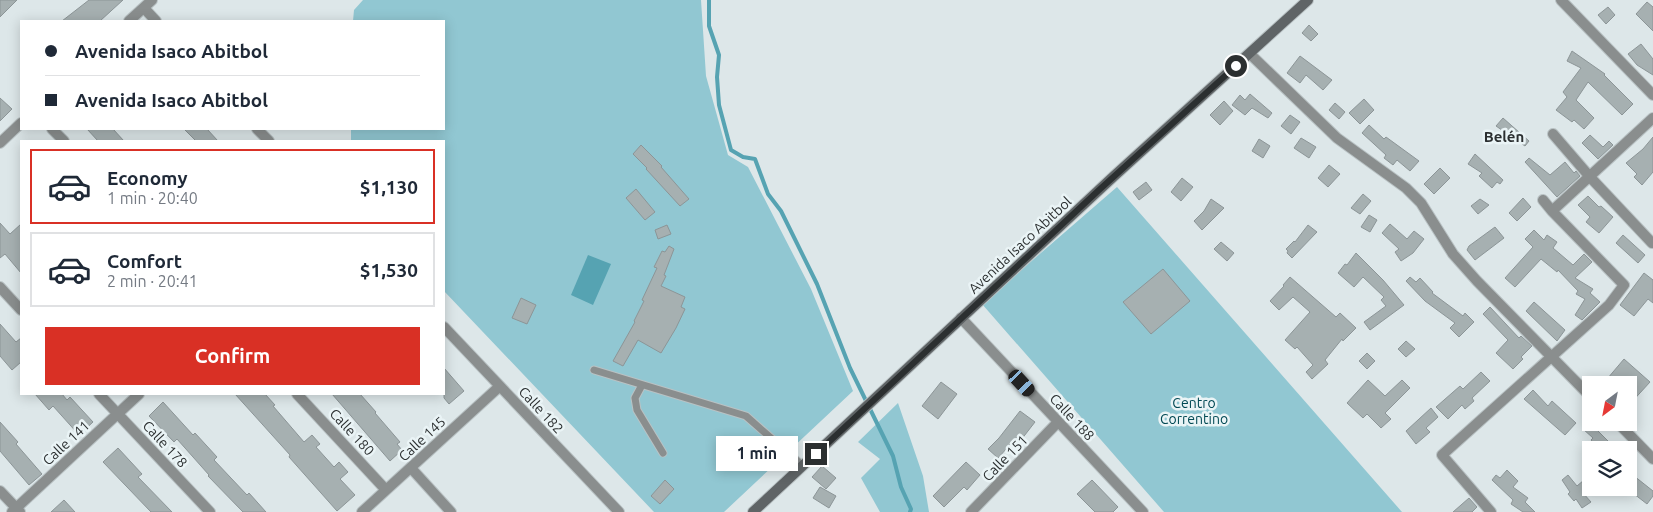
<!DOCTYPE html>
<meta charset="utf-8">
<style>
body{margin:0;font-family:Ubuntu,sans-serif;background:#f2f2f3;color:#1f2937;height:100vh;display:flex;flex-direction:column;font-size:19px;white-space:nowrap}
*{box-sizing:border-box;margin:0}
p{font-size:16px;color:#747a83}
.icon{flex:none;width:28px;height:28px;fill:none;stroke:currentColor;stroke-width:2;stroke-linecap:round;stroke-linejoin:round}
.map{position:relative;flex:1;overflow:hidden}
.panel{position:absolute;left:20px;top:140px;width:425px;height:255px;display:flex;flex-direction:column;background:#fff;border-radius:0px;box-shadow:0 2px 12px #0003}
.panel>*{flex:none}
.hud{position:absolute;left:20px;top:20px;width:425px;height:110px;border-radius:0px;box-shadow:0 2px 12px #0003;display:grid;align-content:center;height:110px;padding:0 25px;background:#fff}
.needle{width:32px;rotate:212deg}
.controls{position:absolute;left:1582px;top:376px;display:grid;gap:10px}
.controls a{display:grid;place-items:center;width:55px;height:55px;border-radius:0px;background:#fff;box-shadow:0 2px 12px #0003;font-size:25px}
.end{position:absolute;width:22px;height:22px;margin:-11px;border:6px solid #2b2f30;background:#fff;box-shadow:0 0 0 2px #fff}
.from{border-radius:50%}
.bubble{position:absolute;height:35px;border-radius:0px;background:#fff;box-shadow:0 2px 12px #0003;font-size:16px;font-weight:600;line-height:35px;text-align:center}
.car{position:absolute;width:15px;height:30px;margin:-15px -8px;border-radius:6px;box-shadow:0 0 4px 1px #0007;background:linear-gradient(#222 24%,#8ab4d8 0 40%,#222 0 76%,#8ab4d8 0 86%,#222 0)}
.hud b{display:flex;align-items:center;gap:18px;height:48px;font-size:19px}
.hud b+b{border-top:1px solid #e0e1e3}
.hud i{width:12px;height:12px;background:#1f2937}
ul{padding:9px 0 0;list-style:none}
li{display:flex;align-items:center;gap:15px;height:75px;margin:0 10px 8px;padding:0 15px;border:2px solid #e0e1e3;border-radius:0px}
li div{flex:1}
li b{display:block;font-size:19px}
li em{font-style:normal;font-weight:600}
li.selected{border-color:#d93025}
li>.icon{width:45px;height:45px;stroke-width:1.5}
.action{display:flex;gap:10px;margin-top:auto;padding:10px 25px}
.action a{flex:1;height:58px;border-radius:0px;background:#d93025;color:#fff;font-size:20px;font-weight:600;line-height:58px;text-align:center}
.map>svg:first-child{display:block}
.green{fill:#91c7d2}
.water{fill:#56a3b2}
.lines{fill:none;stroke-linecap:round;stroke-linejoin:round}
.stream{stroke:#56a3b2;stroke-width:4}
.building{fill:#a6b0b1;stroke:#8c9597}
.lane-casing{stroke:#b9c2c4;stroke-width:9}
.street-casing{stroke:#b9c2c4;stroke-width:12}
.secondary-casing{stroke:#b9c2c4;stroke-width:12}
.lane{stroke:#8a8e8e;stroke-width:7}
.street{stroke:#8a8e8e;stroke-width:10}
.secondary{stroke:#5f6466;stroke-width:10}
.route{stroke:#2b2f30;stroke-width:6}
.labels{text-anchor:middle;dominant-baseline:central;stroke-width:5;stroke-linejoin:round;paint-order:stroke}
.street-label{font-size:14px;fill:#2b2f30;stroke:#eaf4f6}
.park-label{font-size:14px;fill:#004954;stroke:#eaf4f6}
.neighbourhood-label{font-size:15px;font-weight:bold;fill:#2b2f30;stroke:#eaf4f6}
</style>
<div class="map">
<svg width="1653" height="512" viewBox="0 0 1653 512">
<rect width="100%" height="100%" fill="#dde7e9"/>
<path class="green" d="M363,0H701L706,76L728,155L748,167L811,289L853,391L724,512H654L444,291V141H351V129H444V21H353L354,10Z
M1117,187L1402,512H1164L982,304Z
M898,403L923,476L929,512H880L861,478L880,459L858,442Z"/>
<path class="water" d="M588,255L611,264L593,305L571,295Z"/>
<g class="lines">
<path class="stream" d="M709,0V26L719,55L717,77L719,105L731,150L743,157L755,159L768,194L781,211L817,284L850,368L893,456L901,487L911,509L910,512"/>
</g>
<path class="building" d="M0,0H17L0,17Z
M89,0H123L100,21H62Z
M1647,2L1653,7V31L1636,14Z
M1608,7L1615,15L1606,24L1598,15Z
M1309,25L1318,34L1311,41L1302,33Z
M1641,44L1653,59V75L1637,65L1628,54Z
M1572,51L1605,74L1604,75L1633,104L1622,115L1588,82L1576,100L1594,118L1584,129L1574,120L1572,122L1556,110L1567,97L1563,92L1581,68L1567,61Z
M1300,56L1332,80L1323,90L1306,75L1300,83L1287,73Z
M1250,94L1272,113L1268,118L1252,108L1245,115L1232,105L1240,95L1245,100Z
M0,98L12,109L0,121Z
M1364,99L1374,110L1360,124L1349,113Z
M1224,101L1233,111L1220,125L1210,115Z
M1335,103L1345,112L1339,119L1329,110Z
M1290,115L1300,122L1291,134L1281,126Z
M1503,118L1529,141L1525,146L1496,126Z
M1369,125L1384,139L1386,137L1419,161L1410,171L1397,160L1393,165L1384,158L1386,155L1362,133Z
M87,129H113L124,141H98Z
M184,129H207L218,141H196Z
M1590,135L1603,147L1609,141L1613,145L1598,159L1582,143Z
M1653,137V172L1642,185L1634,177L1637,174L1626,163L1643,149Z
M1301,138L1316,147L1309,158L1294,148Z
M1259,139L1270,146L1263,158L1252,151Z
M641,145L662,166L661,167L689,199L680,206L646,169L647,168L633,154Z
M1475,154L1503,180L1500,184L1497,182L1492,188L1479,176L1482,173L1468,164Z
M1529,158L1550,175L1565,162L1574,173L1576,171L1580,176L1557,197L1525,162Z
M1329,165L1340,174L1328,187L1318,178Z
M1440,168L1450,178L1434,194L1424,184Z
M1182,178L1193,187L1181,201L1171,192Z
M1146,182L1152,190L1139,200L1133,192Z
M636,189L655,212L645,220L626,198Z
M1363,194L1371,201L1360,214L1351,208Z
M1588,196L1599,207L1601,206L1613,217L1599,233L1586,222L1590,217L1578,205Z
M1523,198L1531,207L1517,221L1509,213Z
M1211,199L1224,208L1202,230L1194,221L1204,211Z
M1480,199L1489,205L1478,214L1471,206Z
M1369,215L1377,220L1370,232L1361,227Z
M0,223L10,234L21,224V273L5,254L0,258Z
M1390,224L1407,239L1414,231L1424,239L1413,253L1401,261L1395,252L1399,249L1382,233Z
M667,225L671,234L658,239L655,230Z
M1308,225L1317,232L1292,258L1287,253L1288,251L1286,249L1294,241L1295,242Z
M1495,227L1504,238L1475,260L1467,250L1469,246Z
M1534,230L1544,240L1547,235L1557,242L1553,248L1573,265L1584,254L1592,262L1575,278L1593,289L1590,293L1600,302L1582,320L1575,315L1585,299L1576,294L1578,291L1558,270L1557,272L1541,259L1515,287L1505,278L1533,247L1525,239Z
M1623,235L1645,255L1638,263L1616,243Z
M1221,242L1234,253L1227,261L1214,249Z
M669,246L674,249L664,275L666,276L661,286L685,297L681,307L685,309L676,328L661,353L638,340L623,366L613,361L635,322L634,321L644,301L642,300L657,268L654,267L662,251L665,252Z
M1356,253L1383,280L1404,305L1370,330L1364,322L1386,306L1381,300L1384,297L1363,277L1354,287L1338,273L1345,264L1347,265Z
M1163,269L1190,301L1151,334L1123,302Z
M1644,273L1653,280V303L1648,299L1634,316L1620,305Z
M1290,277L1336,317L1340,313L1356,328L1343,341L1342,339L1325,360L1328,364L1312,379L1306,372L1313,365L1297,347L1295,349L1285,340L1310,312L1293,297L1279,310L1270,301L1284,286L1283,285Z
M1410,277L1416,282L1420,278L1433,292L1432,293L1463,316L1465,313L1474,322L1459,337L1450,328L1455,323L1425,301L1406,281Z
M521,298L536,305L527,324L512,318Z
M1534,302L1565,330L1557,341L1526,311Z
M1490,307L1519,338L1521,336L1532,346L1521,357L1523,359L1513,369L1496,353L1508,340L1483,314Z
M0,324L16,342L21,338V362L12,370L0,356Z
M1406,341L1415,349L1406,357L1398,349Z
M1367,353L1375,361L1367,369L1359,361Z
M1624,359L1650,382L1629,405V385H1602Z
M444,368L464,391L449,404L444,398Z
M1481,372L1490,381L1472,398L1474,401L1465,409L1462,405L1448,419L1436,407L1460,386L1463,389Z
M1368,380L1385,396L1402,380L1410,388L1385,413L1391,419L1381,428L1367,414L1363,418L1347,403Z
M941,382L957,394L938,419L922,406Z
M1533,390L1548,406L1552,401L1576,423L1565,435L1524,399Z
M35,394H62L67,400L70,397L93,422L79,435L53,406L49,410Z
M235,394H265L275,405L273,406L304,442L312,435L320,444L316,447L334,467L339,462L348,472L340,479L355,495L337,511L289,457L290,455Z
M332,394H360L376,412L375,413L400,442L397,444L402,450L390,461Z
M163,402L193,435L195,433L217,457L214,460L247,495L249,493L266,512H243L208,476L209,475L177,439L174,442L149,416Z
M1431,408L1438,417L1426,428L1430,432L1416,444L1406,431Z
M1020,411L1035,422L1021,440L1017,437L998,458L988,449L999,438Z
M0,422L18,442L16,444L42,474L29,485L0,451Z
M1589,422L1610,443L1602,450H1600L1591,440L1593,438L1583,429Z
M118,448L142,474L138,477L172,512H151L103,462Z
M966,462L980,475L967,490L964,487L944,507L933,496Z
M822,466L836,478L826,489L812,477Z
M1507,470L1518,481L1513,487L1528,498L1525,502L1535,512H1523L1511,504L1513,500L1492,480L1496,475L1500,478Z
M1629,472L1653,491V496L1647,504L1629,490Z
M1591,474V486L1583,493L1591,502L1582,508L1576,499L1574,501L1568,494L1570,492L1562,480L1568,475L1577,486Z
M665,480L674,489L660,504L651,496Z
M1092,480L1118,507L1113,512H1095L1077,494Z
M820,487L836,496L829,508L813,498Z
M1469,498L1477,507L1472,512H1453Z
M64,500L75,512H51Z"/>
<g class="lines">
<defs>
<path id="lane" d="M594,370L746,416L803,466
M642,385L635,398L637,410L663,453"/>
<path id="street" d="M1561,0L1653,95
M144,8L156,21
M129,21L152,0
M1250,54L1337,138L1406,188L1421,203L1453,254L1477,281L1591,397
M52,129L64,141
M257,129L269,141
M1553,134L1590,177L1652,243
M0,143L21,123
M1552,211L1653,118
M0,287L21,310
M961,318L1143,512
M444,327L619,512
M99,394L210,512
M297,394L386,490
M1617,422L1653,459
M411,468L451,512
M0,491L20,512
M12,512L139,394
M362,512L500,386
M971,512L1058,422
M1491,512L1442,455L1609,305L1624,285L1552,211L1543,200"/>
<path id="secondary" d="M753,512L1113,177L1308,0"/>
</defs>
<use href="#lane" class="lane-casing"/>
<use href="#street" class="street-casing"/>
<use href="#secondary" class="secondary-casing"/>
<use href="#lane" class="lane"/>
<use href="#street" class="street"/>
<use href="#secondary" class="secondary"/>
</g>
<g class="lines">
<path class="route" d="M816,454L1099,190L1236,66"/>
</g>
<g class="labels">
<g class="street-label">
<text transform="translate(1020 245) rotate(-43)">Avenida Isaco Abitbol</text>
<text transform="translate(541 410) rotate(47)">Calle 182</text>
<text transform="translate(1072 417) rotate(47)">Calle 188</text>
<text transform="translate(352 432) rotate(47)">Calle 180</text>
<text transform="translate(422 439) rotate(-43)">Calle 145</text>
<text transform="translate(66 443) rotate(-43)">Calle 141</text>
<text transform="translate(165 444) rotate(47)">Calle 178</text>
<text transform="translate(1005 458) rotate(-46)">Calle 151</text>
</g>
<g class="park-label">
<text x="1194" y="403">Centro<tspan x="1194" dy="16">Correntino</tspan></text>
</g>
<g class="neighbourhood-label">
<text x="1504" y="136">Belén</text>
</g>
</g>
</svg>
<div class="controls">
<a><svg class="needle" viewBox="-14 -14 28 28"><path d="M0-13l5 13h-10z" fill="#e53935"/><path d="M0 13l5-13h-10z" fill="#747a83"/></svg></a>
<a><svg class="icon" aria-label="layers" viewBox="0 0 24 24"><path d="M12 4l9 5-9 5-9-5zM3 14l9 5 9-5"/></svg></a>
</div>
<i class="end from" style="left:1236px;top:66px"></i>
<i class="end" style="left:816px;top:454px"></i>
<div class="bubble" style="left:716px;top:436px;width:82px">1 min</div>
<i class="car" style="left:1022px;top:383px;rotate:137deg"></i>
<div class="hud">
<b><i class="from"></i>Avenida Isaco Abitbol</b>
<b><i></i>Avenida Isaco Abitbol</b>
</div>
<section class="panel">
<ul>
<li class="selected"><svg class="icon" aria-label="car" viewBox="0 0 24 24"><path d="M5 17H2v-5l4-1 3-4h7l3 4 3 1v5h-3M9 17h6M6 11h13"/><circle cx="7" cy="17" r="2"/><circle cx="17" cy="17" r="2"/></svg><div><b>Economy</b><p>1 min · 20:40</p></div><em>$1,130</em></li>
<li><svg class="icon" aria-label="car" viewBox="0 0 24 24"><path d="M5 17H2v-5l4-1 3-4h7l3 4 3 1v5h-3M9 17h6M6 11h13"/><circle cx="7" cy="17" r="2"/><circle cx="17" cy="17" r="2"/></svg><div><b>Comfort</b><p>2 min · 20:41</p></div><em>$1,530</em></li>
</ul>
<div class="action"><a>Confirm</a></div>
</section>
</div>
